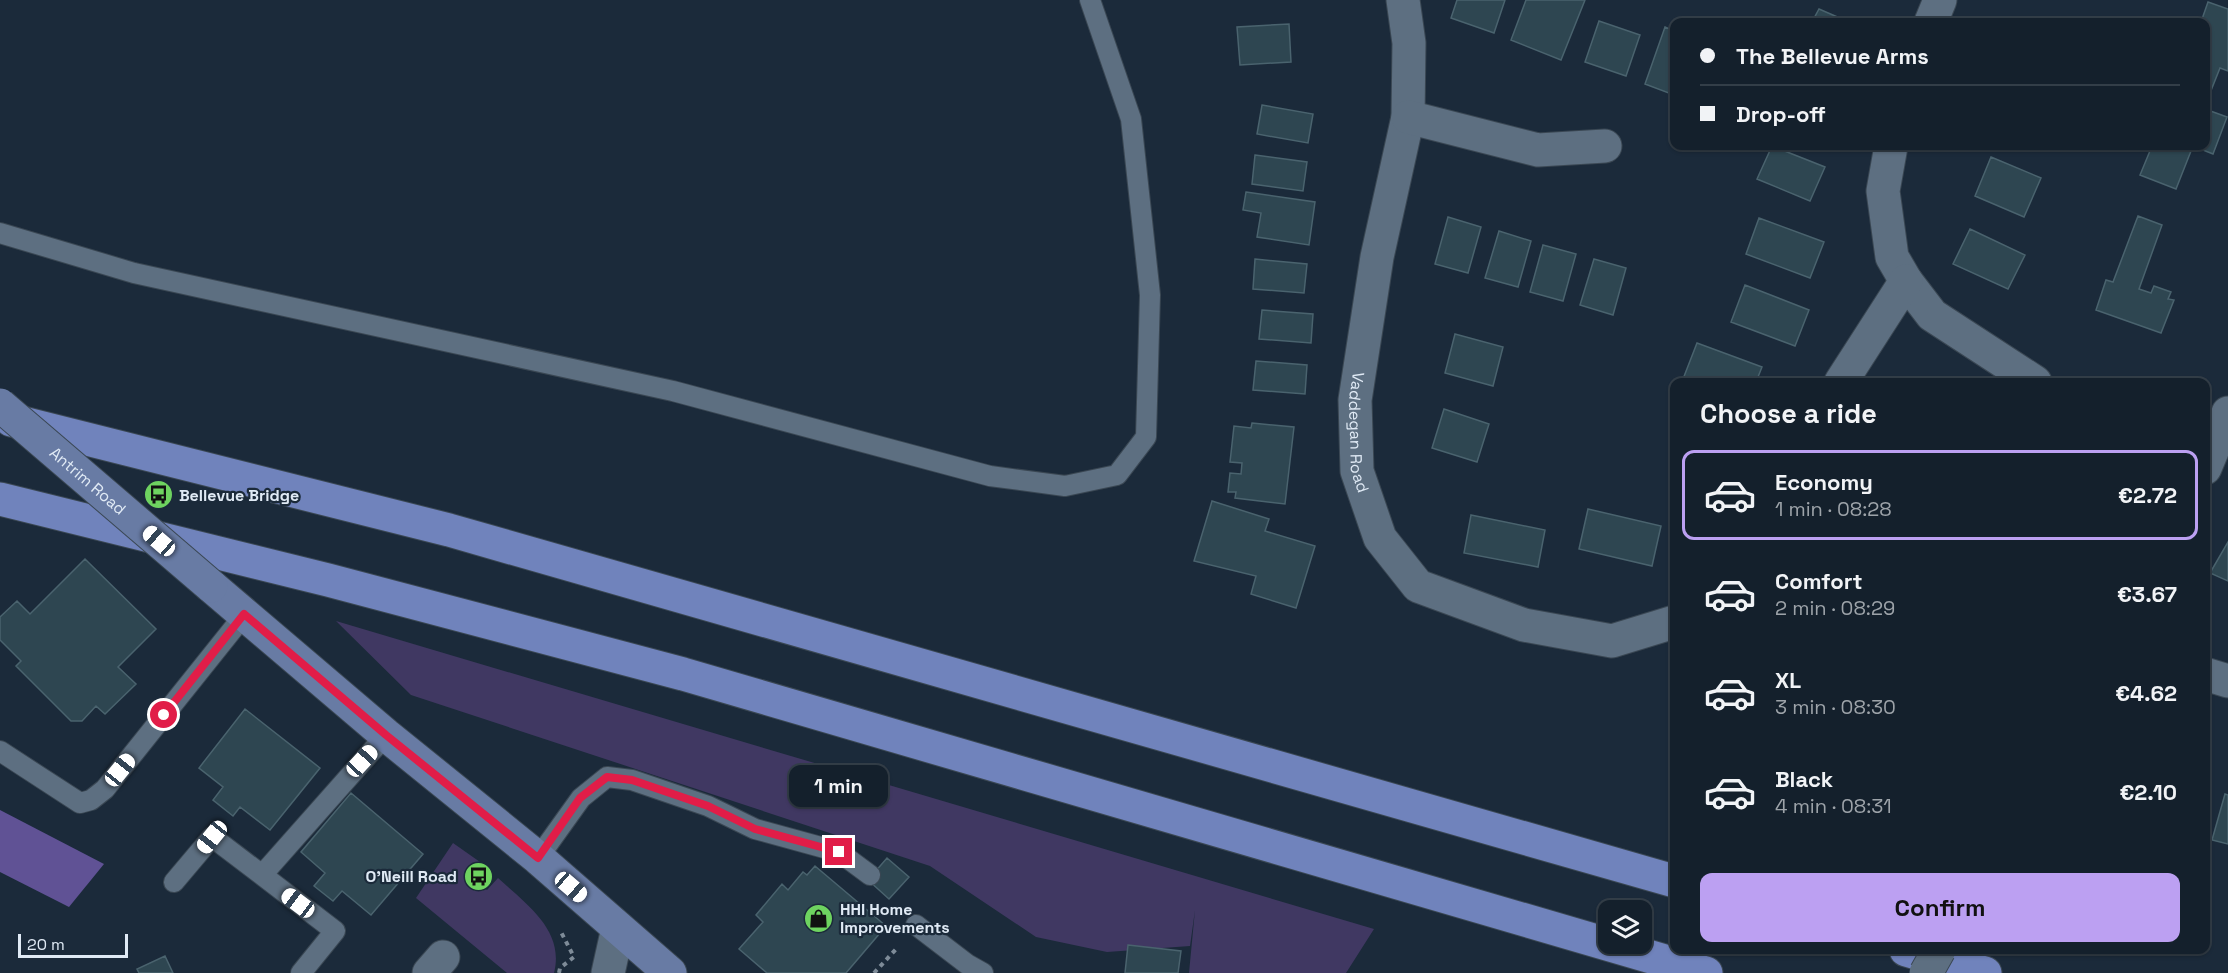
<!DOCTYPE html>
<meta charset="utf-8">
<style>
body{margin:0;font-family:"Space Grotesk",sans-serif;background:#1d2834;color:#f1f3f6;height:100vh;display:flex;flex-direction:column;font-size:22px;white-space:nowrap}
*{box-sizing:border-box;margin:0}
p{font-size:20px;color:#9da3a9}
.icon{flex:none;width:33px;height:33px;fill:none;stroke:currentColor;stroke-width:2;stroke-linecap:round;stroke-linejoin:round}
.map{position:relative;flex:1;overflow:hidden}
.sheet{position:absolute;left:1670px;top:378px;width:540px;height:576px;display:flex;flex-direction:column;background:#14202c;border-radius:12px;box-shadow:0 2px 4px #0004,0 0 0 2px #333e48}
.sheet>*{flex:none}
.banner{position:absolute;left:1670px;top:18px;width:540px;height:132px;border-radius:12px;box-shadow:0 2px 4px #0004,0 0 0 2px #333e48;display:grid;align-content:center;height:132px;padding:0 30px;background:#14202c}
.controls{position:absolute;left:1598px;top:900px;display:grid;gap:12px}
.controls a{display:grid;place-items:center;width:54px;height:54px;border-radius:12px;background:#14202c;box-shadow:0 2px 4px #0004,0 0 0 2px #333e48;font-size:30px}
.scale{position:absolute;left:18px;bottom:15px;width:110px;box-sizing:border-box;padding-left:6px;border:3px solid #e0eaf5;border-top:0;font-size:16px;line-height:21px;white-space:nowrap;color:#e0eaf5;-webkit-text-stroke:4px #1b2a3a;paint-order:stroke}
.end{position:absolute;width:27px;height:27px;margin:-14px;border:8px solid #e11d48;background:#fff;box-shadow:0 0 0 3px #fff}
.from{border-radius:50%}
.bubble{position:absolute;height:42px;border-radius:12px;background:#14202c;box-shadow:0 2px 4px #0004,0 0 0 2px #333e48;font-size:20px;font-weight:700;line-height:42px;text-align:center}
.car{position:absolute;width:18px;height:36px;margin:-18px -9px;border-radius:8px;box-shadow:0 0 4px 2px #0007;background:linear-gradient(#fff 24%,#345 0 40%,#fff 0 76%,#345 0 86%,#fff 0)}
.banner b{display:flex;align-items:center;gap:21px;height:57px;font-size:22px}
.banner b+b{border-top:2px solid #333e48}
.banner i{width:15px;height:15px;background:#f1f3f6}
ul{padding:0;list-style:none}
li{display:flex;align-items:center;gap:18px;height:90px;margin:0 12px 9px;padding:0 18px;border:3px solid transparent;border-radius:12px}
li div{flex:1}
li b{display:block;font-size:22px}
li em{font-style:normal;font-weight:700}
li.selected{border-color:#bca0f2}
li>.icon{width:54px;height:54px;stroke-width:1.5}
h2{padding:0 30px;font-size:27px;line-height:72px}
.button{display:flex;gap:12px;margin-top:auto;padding:12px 30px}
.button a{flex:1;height:69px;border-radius:12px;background:#bca0f2;color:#111;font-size:24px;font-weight:700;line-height:69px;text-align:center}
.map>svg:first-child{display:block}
.green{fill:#403862}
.forest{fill:#605295}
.building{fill:#2e4651;stroke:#4a636e;stroke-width:1.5}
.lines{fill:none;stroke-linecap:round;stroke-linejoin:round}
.service-casing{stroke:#3a4753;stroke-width:22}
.minor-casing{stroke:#3a4753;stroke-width:35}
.secondary-casing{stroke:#3a4753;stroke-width:35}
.primary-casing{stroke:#3a4753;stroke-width:35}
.motorway-casing{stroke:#3a4753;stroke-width:35}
.path{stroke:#7e8b98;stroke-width:4;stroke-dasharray:4.5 4.5;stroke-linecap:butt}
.service{stroke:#5d6f81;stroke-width:20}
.minor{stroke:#5d6f81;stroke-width:33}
.secondary{stroke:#5d6f81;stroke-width:33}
.primary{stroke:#687ba4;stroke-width:33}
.motorway{stroke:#7083bc;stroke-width:33}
.minor-bridge-casing{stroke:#3a4753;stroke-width:35;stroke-linecap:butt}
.primary-bridge-casing{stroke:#3a4753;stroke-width:35;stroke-linecap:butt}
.minor-bridge{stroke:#5d6f81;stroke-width:33}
.primary-bridge{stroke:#687ba4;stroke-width:33}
.route{stroke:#e11d48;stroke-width:8}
.labels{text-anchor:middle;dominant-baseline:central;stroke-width:4.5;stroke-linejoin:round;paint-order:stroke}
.street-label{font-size:16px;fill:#e0eaf5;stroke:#1b2a3a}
.poi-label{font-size:16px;font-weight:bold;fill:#e0eaf5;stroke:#1b2a3a;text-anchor:start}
</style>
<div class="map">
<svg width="2228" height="973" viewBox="0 0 2228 973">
<rect width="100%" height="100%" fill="#1b2a3a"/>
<path class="green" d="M336,621L1374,929L1346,973H1189L1195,910L1190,946L1107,952L1036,937L930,866L411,695Z
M453,843L480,862L467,873L487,890L498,878C526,904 565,930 554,973H507L416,898Z"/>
<path class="forest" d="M0,810L104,864L69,907L0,872Z"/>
<path class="building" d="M1457,0H1505L1494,33L1451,18Z
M1526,0H1585L1561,60L1511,40Z
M2208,2L2228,9V71L2220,68L2208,98L2205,97V22H2201Z
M1819,9L1849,22H1812Z
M1599,21L1640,35L1626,76L1585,62Z
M1289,24L1291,62L1240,65L1237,27Z
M1665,27L1674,31V95L1645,84Z
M1262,105L1313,114L1308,143L1257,134Z
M2205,109L2227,117L2213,154L2193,146L2176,189L2140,175L2152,146H2205Z
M1772,146L1825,167L1810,201L1757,179Z
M1255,155L1307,162L1303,191L1252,184Z
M1991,157L2041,178L2024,217L1975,196Z
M1246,192L1315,202L1309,245L1257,237L1261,213L1243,210Z
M2138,216L2162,225L2139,289L2151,293L2154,286L2171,292L2168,299L2174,300L2161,333L2096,310L2106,280L2113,282Z
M1448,217L1481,227L1468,273L1435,264Z
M1759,218L1824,242L1810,278L1746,254Z
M1970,229L2025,255L2008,289L1953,264Z
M1499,231L1531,241L1518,287L1485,278Z
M1543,245L1576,254L1563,301L1530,292Z
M1255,259L1307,264L1304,293L1253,289Z
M1594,259L1626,268L1613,315L1580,305Z
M1745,285L1809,310L1795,346L1731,322Z
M1262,310L1313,314L1311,343L1259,339Z
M1455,334L1503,347L1493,386L1445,373Z
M1697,343L1762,367L1756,382H1692L1683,379Z
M1256,361L1307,365L1305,394L1253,390Z
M1444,409L1489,424L1477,462L1432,448Z
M1252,423L1294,427L1285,504L1235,498L1236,492H1228L1230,473L1241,474L1242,463L1230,462L1234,426L1251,428Z
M1212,501L1269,519L1265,531L1315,546L1296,608L1251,594L1256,576L1194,561Z
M1588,509L1661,526L1652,566L1579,549Z
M1471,515L1545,530L1538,567L1464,553Z
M2228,542V581L2210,573Z
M85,559L156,629L118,667L136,684L105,714L96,706L82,721H71L16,666L21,661L0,640V617L17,601L30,614Z
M245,709L320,768L270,830L240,807L233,816L213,800L223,787L199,768Z
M351,793L423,854L371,915L342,891L333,901L314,886L325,873L301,852Z
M2225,794L2228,795V844L2212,840Z
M887,858L909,877L889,899L868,880Z
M815,866L886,926L846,973H767L739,949L763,922L756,915L782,884L788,890L803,872L807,875Z
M1128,945L1181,951L1178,973H1125Z
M165,956L173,973H139L137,969Z"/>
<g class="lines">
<defs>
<path id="service" d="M0,233L134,273L673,391L990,476L1065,486L1117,475L1146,437L1150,295L1131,119L1090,0
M0,751L80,803L91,800L105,789L245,614
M538,858L581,798L607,777L632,780L708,806L755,829L839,852L870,875
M174,882L212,837L262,875
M916,925L967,964L983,973
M301,973L335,931L262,875L386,735"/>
<g id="minor">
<path id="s1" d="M1403,0L1409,43L1408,117L1377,257L1355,400L1357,471L1380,538L1418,586L1524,625L1612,641L1674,622"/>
<path d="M1931,22L1940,0"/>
<path d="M1408,117L1538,150L1605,146"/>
<path d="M1891,146L1883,191L1892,257L1906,281L1932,315L2035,382"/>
<path d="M1841,382L1906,281"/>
<path d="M2205,468L2228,413"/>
<path d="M2205,674L2228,681"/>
<path d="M429,973L443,957"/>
</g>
<path id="secondary" d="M608,973L618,928"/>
<path id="primary" d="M211,586L386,735L538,858L670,973"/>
<path id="motorway" d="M11,420L449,530L1674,881
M0,499L328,580L683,674L1706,973
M1906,950L1985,973"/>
</defs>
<use href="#service" class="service-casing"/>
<use href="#minor" class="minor-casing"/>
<use href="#secondary" class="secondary-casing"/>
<use href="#primary" class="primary-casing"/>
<use href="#motorway" class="motorway-casing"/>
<path class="path" d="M559,973L560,968L574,957L561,932
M874,973L898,947"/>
<use href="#service" class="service"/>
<use href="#minor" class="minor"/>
<use href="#secondary" class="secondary"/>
<use href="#primary" class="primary"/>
<use href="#motorway" class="motorway"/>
<defs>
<path id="minor-bridge" d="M1926,973L1939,950"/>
<g id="primary-bridge">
<path id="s2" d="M0,405L211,586"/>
</g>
</defs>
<use href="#minor-bridge" class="minor-bridge-casing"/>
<use href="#primary-bridge" class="primary-bridge-casing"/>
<use href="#minor-bridge" class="minor-bridge"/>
<use href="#primary-bridge" class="primary-bridge"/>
</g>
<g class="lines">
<path class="route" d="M164,715L244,614L386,735L538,858L580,798L607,777L632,780L708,806L755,829L839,852"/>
</g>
<defs>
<symbol id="bus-disc" viewBox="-11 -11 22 22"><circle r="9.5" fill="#6ed360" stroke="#1b2a3a"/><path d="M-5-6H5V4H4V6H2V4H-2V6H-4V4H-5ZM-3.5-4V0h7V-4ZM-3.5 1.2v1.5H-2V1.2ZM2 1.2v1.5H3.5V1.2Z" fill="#111"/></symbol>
<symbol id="shop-disc" viewBox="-11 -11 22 22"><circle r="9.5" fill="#6ed360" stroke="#1b2a3a"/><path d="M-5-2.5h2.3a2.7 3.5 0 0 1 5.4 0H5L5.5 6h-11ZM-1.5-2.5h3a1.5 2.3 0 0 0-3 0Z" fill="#111"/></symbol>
</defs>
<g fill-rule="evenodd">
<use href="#bus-disc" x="142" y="478" width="33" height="33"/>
<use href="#bus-disc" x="462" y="860" width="33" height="33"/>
<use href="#shop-disc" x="802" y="902" width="33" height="33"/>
</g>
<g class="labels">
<g class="street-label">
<text stroke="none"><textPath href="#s1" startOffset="438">Vaddegan Road</textPath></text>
<text stroke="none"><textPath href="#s2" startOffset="116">Antrim Road</textPath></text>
</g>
<g class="poi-label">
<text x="179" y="495">Bellevue Bridge</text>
<text x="457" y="876" text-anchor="end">O'Neill Road</text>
<text x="840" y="909">HHI Home<tspan x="840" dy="18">Improvements</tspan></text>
</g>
</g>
</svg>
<div class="controls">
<a><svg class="icon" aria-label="layers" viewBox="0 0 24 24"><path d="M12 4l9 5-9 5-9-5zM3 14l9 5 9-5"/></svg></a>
</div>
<div class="scale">20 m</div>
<i class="end from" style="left:164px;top:715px"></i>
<i class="end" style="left:839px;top:852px"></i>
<div class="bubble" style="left:789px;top:765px;width:99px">1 min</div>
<i class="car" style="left:159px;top:541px;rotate:311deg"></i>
<i class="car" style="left:362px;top:761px;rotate:43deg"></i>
<i class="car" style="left:120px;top:770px;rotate:39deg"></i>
<i class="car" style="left:212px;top:837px;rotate:219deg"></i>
<i class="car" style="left:571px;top:887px;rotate:131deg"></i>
<i class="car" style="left:298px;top:903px;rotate:307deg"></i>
<div class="banner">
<b><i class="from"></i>The Bellevue Arms</b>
<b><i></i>Drop-off</b>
</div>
<section class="sheet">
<h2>Choose a ride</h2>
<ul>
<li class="selected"><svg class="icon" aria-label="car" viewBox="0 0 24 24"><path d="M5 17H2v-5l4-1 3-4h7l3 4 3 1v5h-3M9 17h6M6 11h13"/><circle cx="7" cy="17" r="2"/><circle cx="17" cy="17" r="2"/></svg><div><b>Economy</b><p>1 min · 08:28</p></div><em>€2.72</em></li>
<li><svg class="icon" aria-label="car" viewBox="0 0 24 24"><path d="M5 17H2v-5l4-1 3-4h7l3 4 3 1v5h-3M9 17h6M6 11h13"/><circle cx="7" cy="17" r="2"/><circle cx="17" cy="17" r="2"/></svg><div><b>Comfort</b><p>2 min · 08:29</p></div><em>€3.67</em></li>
<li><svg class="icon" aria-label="car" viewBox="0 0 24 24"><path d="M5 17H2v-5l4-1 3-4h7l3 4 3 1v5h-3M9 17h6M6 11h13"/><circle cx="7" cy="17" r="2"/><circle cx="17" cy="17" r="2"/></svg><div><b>XL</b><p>3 min · 08:30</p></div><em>€4.62</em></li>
<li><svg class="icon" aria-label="car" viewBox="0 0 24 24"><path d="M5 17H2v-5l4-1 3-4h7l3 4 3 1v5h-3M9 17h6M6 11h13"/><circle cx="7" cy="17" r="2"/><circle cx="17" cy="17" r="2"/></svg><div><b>Black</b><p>4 min · 08:31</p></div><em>€2.10</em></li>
</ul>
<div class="button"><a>Confirm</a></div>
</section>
</div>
